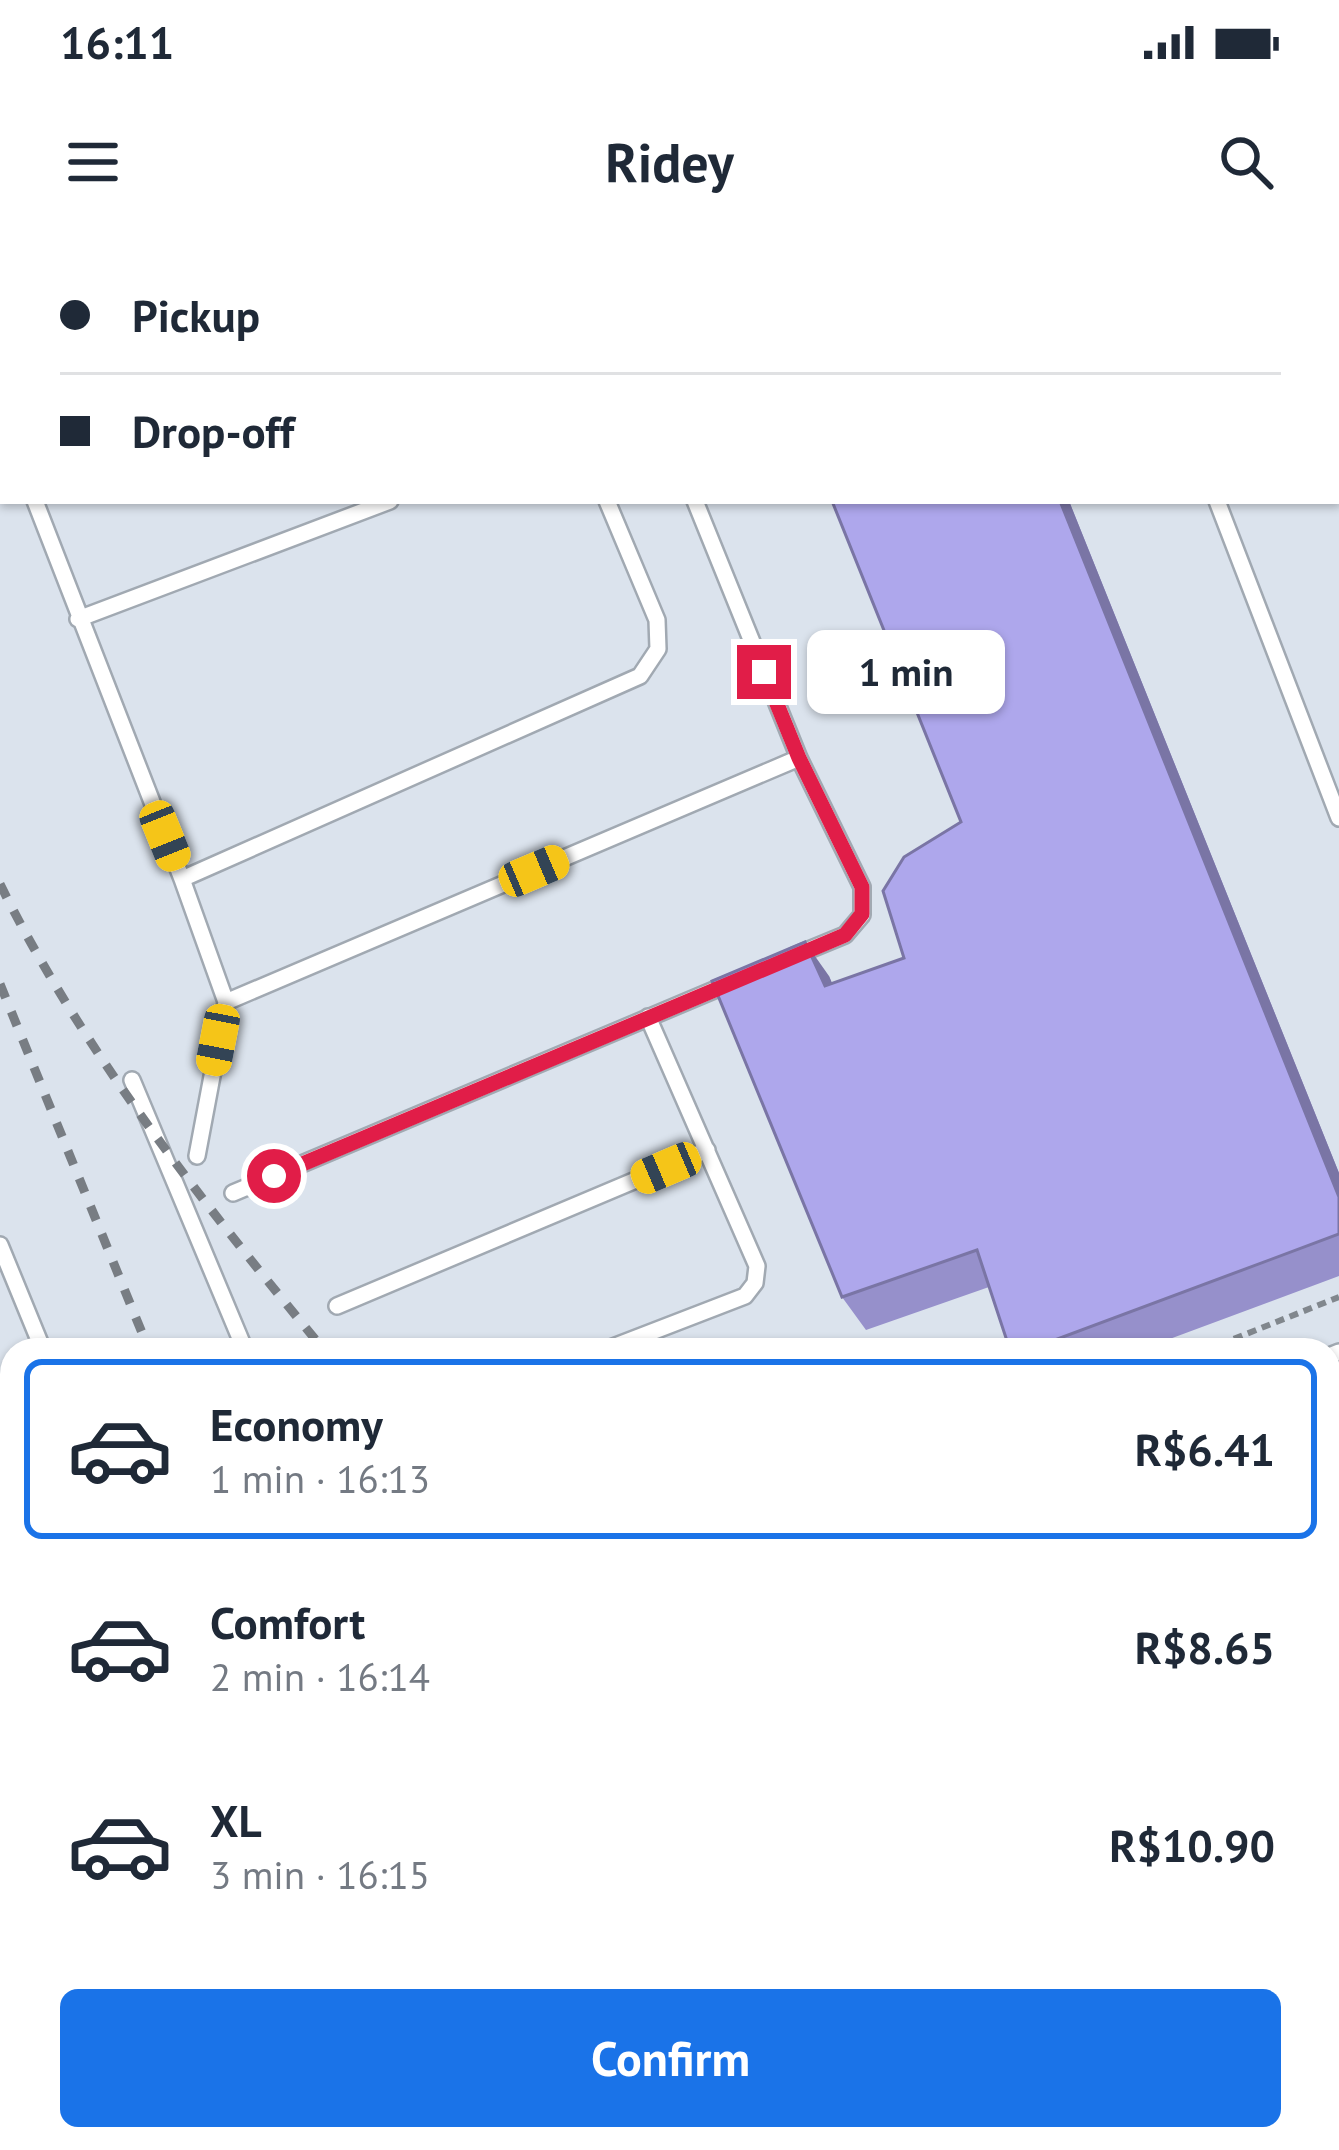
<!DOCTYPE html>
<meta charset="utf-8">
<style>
body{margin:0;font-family:"PT Sans",sans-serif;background:#f2f2f3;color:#1f2937;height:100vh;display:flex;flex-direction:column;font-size:45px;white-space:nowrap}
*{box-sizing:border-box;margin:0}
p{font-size:39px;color:#747a83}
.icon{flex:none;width:66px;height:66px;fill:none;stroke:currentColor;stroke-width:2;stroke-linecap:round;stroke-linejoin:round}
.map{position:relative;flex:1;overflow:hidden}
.details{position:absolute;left:0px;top:1098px;width:1341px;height:813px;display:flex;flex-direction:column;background:#fff;border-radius:36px 36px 0 0;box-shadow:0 3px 9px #0004}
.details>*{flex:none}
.top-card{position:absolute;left:0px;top:0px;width:1341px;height:264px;box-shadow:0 3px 9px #0004;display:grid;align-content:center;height:264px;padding:0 60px;background:#fff}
.end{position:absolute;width:54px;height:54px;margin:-27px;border:15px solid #e11d48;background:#fff;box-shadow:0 0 0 6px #fff}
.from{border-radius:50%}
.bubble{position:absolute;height:84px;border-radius:18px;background:#fff;box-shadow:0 3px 9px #0004;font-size:39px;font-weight:600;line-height:84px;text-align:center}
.car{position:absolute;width:36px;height:72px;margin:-36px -18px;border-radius:15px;box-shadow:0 0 9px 3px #0007;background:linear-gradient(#f5c518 24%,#345 0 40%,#f5c518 0 76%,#345 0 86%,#f5c518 0)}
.top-card b{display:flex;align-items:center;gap:42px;height:114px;font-size:45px}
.top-card b+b{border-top:3px solid #e0e1e3}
.top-card i{width:30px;height:30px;background:#1f2937}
ul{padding:21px 0 0;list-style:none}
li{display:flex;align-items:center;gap:36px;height:180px;margin:0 24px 18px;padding:0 36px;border:6px solid transparent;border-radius:18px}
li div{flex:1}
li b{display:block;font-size:45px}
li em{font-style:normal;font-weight:600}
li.on{border-color:#1a73e8}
li>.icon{width:108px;height:108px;stroke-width:1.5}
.cta{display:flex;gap:24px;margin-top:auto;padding:24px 60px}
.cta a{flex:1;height:138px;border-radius:18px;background:#1a73e8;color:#fff;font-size:48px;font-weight:600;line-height:138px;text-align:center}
.status{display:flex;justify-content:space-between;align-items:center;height:84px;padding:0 60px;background:#fff;direction:ltr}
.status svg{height:33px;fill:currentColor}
header{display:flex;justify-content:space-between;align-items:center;height:156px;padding:0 60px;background:#fff;font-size:54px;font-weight:600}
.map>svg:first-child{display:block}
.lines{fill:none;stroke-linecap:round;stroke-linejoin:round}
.canal{stroke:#72d5eb;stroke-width:36}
.service-casing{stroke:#a1a9b2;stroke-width:20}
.path{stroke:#81878d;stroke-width:6;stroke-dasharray:9 6;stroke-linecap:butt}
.service{stroke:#fff;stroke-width:15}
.rail{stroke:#787d83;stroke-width:9;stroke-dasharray:15 15;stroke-linecap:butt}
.wall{fill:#9690cb}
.shaded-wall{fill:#7a75a5}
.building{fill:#aea7ec;stroke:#7a75a5;stroke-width:3}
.route{stroke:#e11d48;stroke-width:15}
</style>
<div class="status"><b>16:11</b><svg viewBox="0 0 49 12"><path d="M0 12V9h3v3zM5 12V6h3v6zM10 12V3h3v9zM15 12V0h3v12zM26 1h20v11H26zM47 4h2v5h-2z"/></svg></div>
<header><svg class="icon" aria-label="menu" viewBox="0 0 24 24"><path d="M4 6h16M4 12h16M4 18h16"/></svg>Ridey<svg class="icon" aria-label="search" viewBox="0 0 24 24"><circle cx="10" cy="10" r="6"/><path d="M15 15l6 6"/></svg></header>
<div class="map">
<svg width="1339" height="1910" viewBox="0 0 1339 1910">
<rect width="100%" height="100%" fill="#dbe3ed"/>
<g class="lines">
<path class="canal" d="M0,1766L12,1761"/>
<defs>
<path id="service" d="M487,0L489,3
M588,0L589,3
M1262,0L1269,3
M344,3L352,0
M1193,3L1194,0
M1338,99L1339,102
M0,133L3,132
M0,163L3,171
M35,261L182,639L226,762L197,916
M695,261L799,518L862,647V675L845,695L794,716
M1217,261L1339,578
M78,379L390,261
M182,639L640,436L658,409L657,380L607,261
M226,762L799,518
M132,840L245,1110
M233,953L733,742
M0,1005L43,1110
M337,1066L707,910
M605,1110L745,1056L755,1043L757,1026L648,777
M1329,1116L1339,1112
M0,1229L12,1225
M0,1385L12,1423
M0,1502L12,1496
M0,1623L12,1618
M1329,1665L1339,1688
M416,1899L421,1910
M571,1899L575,1910
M1051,1899L1055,1910"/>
</defs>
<use href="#service" class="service-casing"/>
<path class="path" d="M1206,1110L1339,1057"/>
<use href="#service" class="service"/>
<path class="rail" d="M0,644C84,814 204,964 324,1110
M0,744L149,1110
M468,1899L472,1910"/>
</g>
<path class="wall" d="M832,261H1069L1339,933V1036L1140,1110H1010L989,1047L866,1090L842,1057L829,736L832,744L904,718L961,582Z"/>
<path class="shaded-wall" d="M1060,261H1069L1339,933V957Z
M805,702L829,736L848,780L825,746Z
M973,1899H983L987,1910H977Z"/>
<path class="building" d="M727,0H955L956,3H728Z
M832,261H1060L1339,957V994L1028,1110H1010L977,1010L842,1057L712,741L805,702L825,746L904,718L883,651L904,617L961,582Z
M1339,1193V1574L1329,1549V1198Z
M660,1899H973L977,1910H664Z"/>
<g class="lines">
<path class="route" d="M274,936L845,695L862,674V647L799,518L764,432"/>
</g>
</svg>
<i class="end from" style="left:274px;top:936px"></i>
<i class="end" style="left:764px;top:432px"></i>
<div class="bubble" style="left:807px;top:390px;width:198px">1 min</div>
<i class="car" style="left:165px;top:596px;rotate:158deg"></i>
<i class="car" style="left:534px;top:631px;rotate:67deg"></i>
<i class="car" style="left:218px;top:800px;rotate:191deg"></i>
<i class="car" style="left:666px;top:928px;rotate:247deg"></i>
<div class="top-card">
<b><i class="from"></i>Pickup</b>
<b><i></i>Drop-off</b>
</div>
<section class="details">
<ul>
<li class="on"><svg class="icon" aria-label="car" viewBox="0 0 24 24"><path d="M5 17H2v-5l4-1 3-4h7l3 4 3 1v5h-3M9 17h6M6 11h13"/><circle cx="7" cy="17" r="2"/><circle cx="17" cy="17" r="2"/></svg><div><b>Economy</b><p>1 min · 16:13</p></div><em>R$6.41</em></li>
<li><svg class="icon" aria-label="car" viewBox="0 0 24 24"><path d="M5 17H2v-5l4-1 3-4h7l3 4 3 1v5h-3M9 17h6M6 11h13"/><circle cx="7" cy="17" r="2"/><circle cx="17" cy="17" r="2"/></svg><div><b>Comfort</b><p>2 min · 16:14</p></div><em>R$8.65</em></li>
<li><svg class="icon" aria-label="car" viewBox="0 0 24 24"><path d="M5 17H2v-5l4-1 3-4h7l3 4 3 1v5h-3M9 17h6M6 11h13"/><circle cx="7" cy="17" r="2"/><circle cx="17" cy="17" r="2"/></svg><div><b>XL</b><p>3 min · 16:15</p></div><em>R$10.90</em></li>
</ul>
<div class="cta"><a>Confirm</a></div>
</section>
</div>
